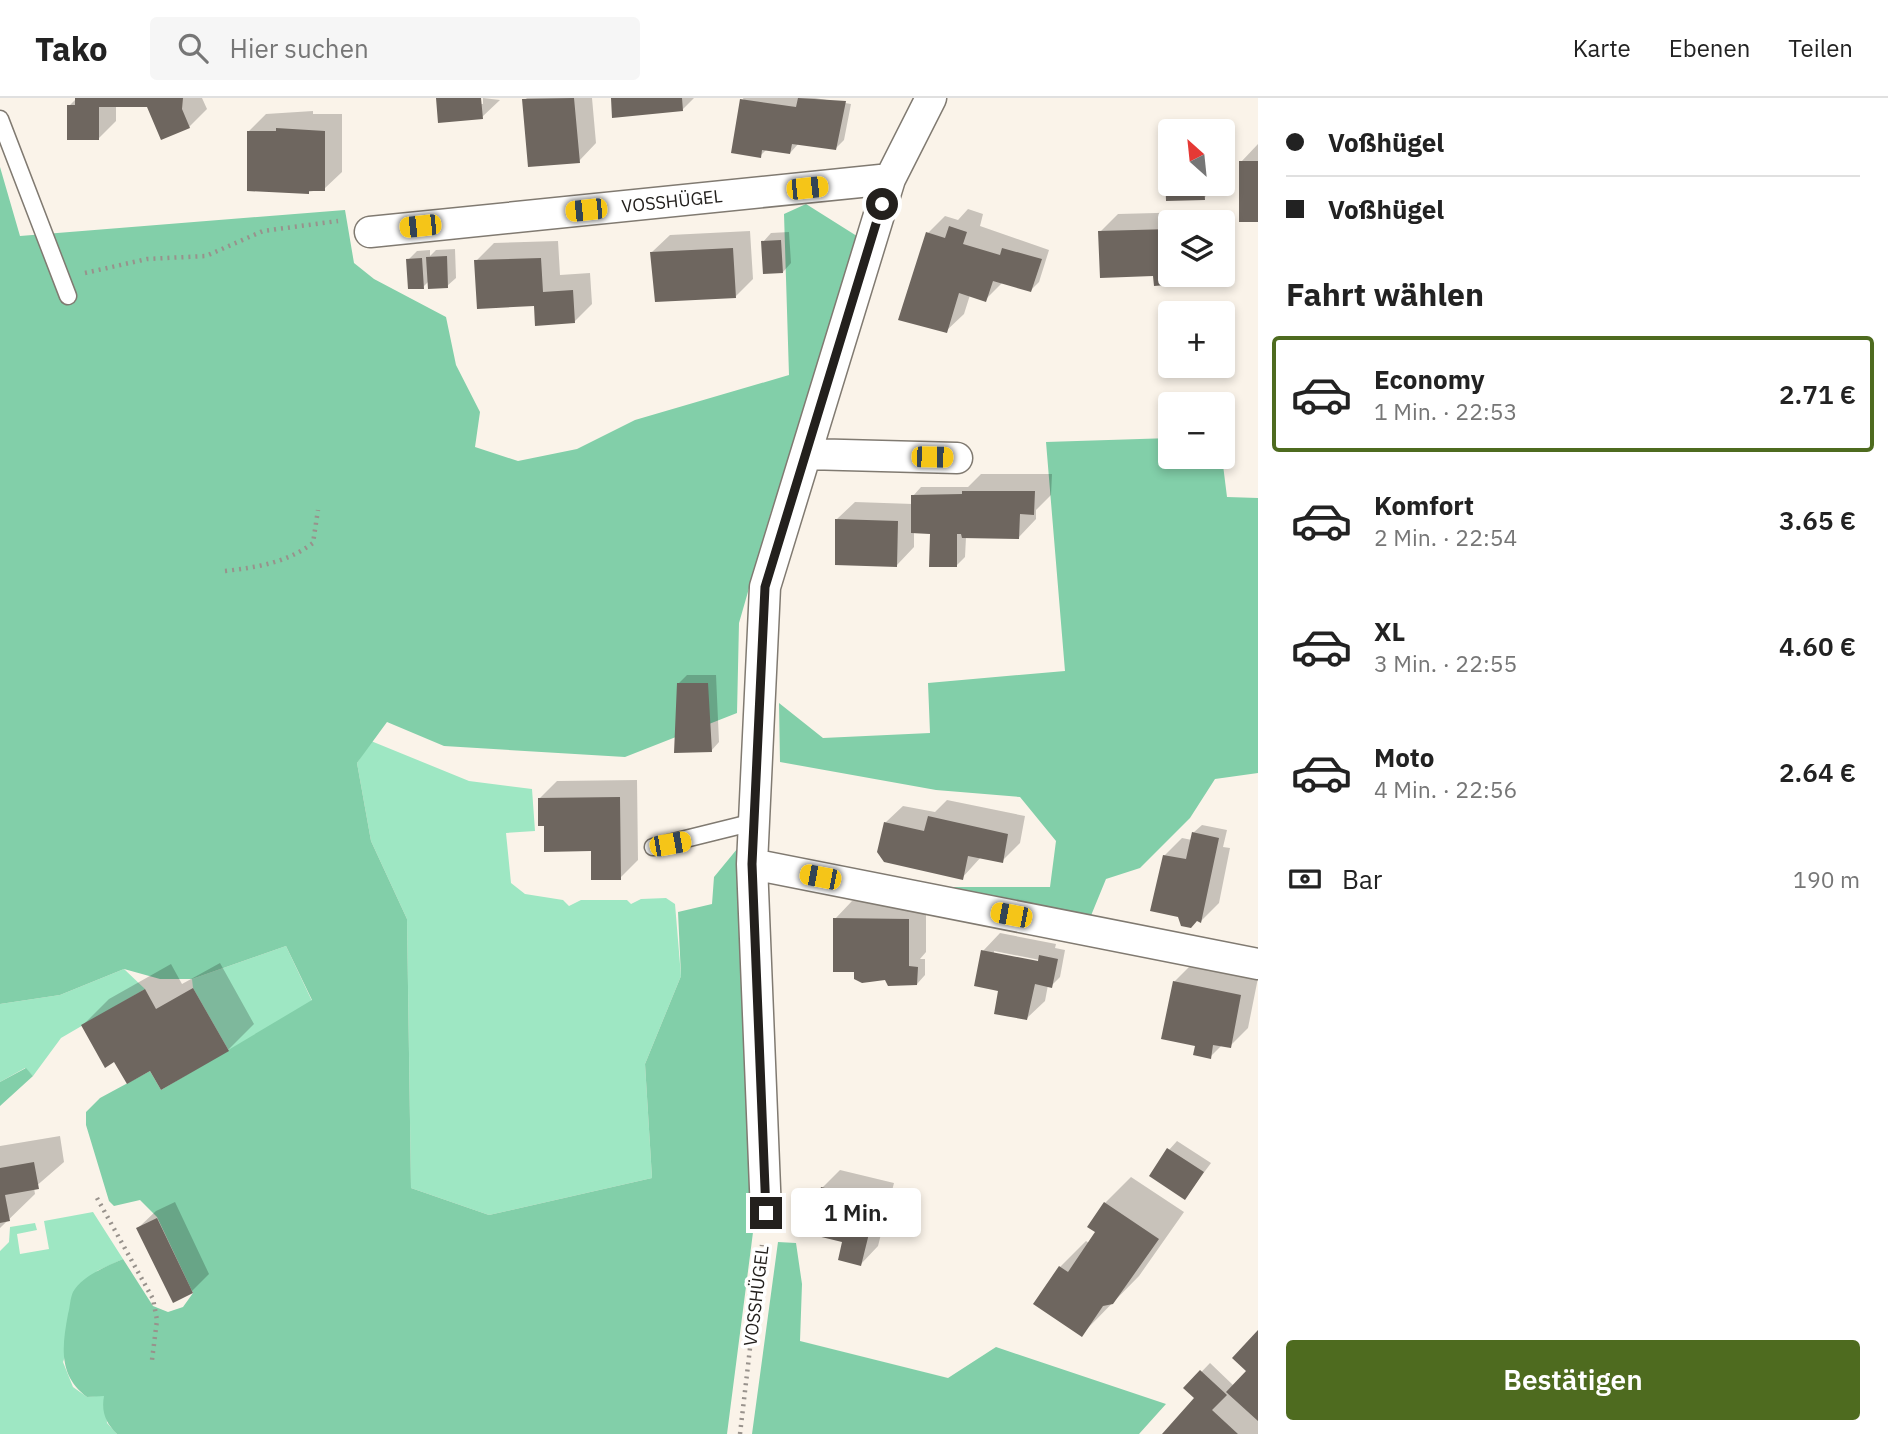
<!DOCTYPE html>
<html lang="de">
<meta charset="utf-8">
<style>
body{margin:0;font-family:"IBM Plex Sans",sans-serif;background:#f6f6f6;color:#222;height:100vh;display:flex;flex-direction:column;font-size:26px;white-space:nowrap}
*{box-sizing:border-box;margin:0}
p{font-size:23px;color:#767676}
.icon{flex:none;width:38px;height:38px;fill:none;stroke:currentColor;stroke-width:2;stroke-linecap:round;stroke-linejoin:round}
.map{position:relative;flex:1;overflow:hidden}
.sheet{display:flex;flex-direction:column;background:#fff;width:630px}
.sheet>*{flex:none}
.guide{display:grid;align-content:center;height:154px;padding:0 28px;background:#fff}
.needle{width:46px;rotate:333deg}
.tools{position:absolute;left:1158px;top:21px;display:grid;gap:14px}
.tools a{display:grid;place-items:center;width:77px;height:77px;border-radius:7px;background:#fff;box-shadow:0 4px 10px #0003;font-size:35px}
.end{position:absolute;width:32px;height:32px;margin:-16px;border:9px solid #23201d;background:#fff;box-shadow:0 0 0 4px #fff}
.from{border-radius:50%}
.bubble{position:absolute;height:49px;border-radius:7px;background:#fff;box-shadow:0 4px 10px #0003;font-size:23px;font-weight:600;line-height:49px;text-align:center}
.car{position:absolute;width:21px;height:42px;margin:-21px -10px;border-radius:9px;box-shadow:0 0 5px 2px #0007;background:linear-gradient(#f5c518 24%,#345 0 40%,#f5c518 0 76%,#345 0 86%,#f5c518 0)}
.guide b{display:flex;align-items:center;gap:24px;height:66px;font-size:26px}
.guide b+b{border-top:2px solid #e0e0e0}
.guide i{width:18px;height:18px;background:#222}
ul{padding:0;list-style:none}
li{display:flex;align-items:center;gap:21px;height:116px;margin:0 14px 10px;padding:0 14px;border:4px solid transparent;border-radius:7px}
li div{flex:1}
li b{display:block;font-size:26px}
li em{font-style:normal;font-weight:600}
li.on{border-color:#4e6b1f}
li>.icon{width:63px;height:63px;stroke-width:1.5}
h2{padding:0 28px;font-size:32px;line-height:84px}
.pay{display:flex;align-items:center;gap:18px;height:77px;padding:0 28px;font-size:26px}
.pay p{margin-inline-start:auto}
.action{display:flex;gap:14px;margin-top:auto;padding:14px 28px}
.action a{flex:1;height:80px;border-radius:7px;background:#4e6b1f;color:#fff;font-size:28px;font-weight:600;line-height:80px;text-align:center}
header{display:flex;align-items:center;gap:42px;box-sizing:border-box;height:98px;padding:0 35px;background:#fff;border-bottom:2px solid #e0e0e0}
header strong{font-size:33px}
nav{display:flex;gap:38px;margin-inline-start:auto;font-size:24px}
.search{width:490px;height:63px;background:#f6f6f6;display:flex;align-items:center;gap:18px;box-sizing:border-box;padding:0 24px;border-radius:7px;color:#767676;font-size:26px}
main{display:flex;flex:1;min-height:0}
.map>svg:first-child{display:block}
.green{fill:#9ee7c3}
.forest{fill:#82cfa9}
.shadow{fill:#0003;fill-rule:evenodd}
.building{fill:#6e665f}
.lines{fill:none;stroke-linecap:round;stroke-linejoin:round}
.service-casing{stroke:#807a71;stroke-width:19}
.minor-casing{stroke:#807a71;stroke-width:33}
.path{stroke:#98928c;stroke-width:4.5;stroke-dasharray:2 5;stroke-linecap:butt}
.service{stroke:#fff;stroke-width:16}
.minor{stroke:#fff;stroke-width:30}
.route{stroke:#23201d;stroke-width:9}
.labels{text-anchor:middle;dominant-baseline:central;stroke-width:7;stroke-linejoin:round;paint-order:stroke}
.street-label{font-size:18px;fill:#23201d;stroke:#fff}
</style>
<header>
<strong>Tako</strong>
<div class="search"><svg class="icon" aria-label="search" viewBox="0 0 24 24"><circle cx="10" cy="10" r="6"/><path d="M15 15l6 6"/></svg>Hier suchen</div>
<nav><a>Karte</a><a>Ebenen</a><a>Teilen</a></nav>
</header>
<main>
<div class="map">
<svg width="1258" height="1336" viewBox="0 0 1258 1336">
<rect width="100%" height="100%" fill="#faf3e9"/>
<path class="green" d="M371,643L469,683L532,691L535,733L506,735L511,785L525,796L563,802L569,808L581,802H627L631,806L641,801L666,800L675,806L681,878L645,966L652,1080L489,1117L411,1090L407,821L371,743L357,665Z
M286,848L312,903L229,953L193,890L192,881Z
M124,871L145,891L61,940L33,978L25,970L0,984V906L60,897Z
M93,1114L123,1161L97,1173L63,1264L73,1289L87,1299L105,1297L107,1325L117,1336H0V1153L9,1144L10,1129L35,1125L37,1132L17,1136L20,1156L49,1151L44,1123Z"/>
<path class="forest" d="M0,69L20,138L345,112L354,165L374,181L446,219L456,267L480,314L475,349L518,363L577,351L635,322L789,277L784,116L806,106L860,140L814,290L771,414L739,525L737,615L625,659L444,648L387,624L357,665L371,743L407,821L411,1090L489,1117L652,1080L645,966L681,878L678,814L712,806L714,779L742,745L756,1111L727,1336H117C106,1325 101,1314 104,1298L87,1299C58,1277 62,1249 68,1216C70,1210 70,1200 73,1194C82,1178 107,1168 123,1161L153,1208L168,1214L183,1209L193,1195L157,1119L140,1102L114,1108L109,1103L86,1027V1014L100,1000L150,973L161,992L312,902L286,848L192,881H160L124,871L60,897L0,906Z
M1171,340V359H1222L1227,399L1258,400V675L1215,681L1190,720L1140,770L1106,781L1090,820L942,789H1050L1056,743L1020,699L936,692L780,664L779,605L823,640L930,635L928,585L1065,573L1046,344Z
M26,970L33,978L0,1008V984Z
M778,1144L796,1145L802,1186L800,1243L948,1280L996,1249L1166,1306L1139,1336H752Z"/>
<path class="shadow" d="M77,0H202L207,11L189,29L149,7H116V23L98,41L69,8Z
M438,0H479L480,6H483V0L500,2L482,19Z
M526,0H592L596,45L579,63Z
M613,0H694L682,12Z
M743,0H815L851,6L844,42L835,51L799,45L790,55L767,51L760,58Z
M313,13V16H342V74L324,91L308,94L249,33L266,16Z
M1258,46V122L1241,64Z
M1171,72V86H1212L1213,91L1204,100L1168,102L1167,76Z
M968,111L983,116L980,128L1049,152L1039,184L1031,192L1003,184L985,202L970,197L964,216L946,233L928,135L945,118L958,122Z
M1194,114V124H1171V177H1186L1178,185L1155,176L1100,134L1118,116Z
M750,133L753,181L735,199L652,154L670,137Z
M789,134L791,165L783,174L763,144L771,135Z
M558,143L560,177L590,175L592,206L574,224L536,206L476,163L494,145Z
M455,151L456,180L447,188L429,183L423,189L408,162L417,153L430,152V158L436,152Z
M981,376H1052L1051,397L1036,412V421L1019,439H966L965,459L956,468L932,434H914V449L897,467L837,421L855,404L913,406V398L921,389H968Z
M687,577H716L719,644L711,653L678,586Z
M637,682L638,762L620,780L539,701L557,683Z
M947,702L1025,718L1020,745L1002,763L981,759L962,780L885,725L903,708L935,714Z
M1202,727L1227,732L1223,749L1230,750L1219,805L1201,823L1164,758L1182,740L1192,742L1193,735Z
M852,803L926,804V854L920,861H925V877L917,886L855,872L835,821Z
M1000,835L1056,846L1055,850L1065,852L1060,879L1051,888L1048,887L1045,903L1027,920L1000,892L983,853ZM994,853L1040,862V866L994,857Z
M220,865L254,926L228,952L151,971L115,962L83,927L109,901L171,866L182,886Z
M1192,866L1258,880L1248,930L1230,948L1222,947L1210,959L1197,947L1174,884Z
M60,1038L64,1064L34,1090L35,1096L0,1130V1048Z
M1177,1043L1211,1065L1185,1100L1169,1052Z
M840,1072L894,1085L878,1148L861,1166L844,1143L822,1090Z
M1131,1079L1184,1114L1139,1178L1081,1237L1060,1169L1086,1143L1089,1145L1097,1134L1105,1105Z
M175,1104L209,1176L192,1193L138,1130L156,1113Z
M1258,1235V1336H1164L1197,1300L1186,1290L1210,1265L1234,1288L1248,1273Z"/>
<path class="building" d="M75,0H183L182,11L190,30L161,42L147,9H99V42H67V7H75Z
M436,0H481L483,21L438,25Z
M574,0L580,65L528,69L522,1Z
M611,0H682L683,13L612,20Z
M798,0L846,3L836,52L792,46L790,56L762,52L761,60L731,55L740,1L796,9Z
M276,30L325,33V93H309V96L247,93V33H276Z
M1239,63H1258V124H1239Z
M1165,75H1171V86H1204L1205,102L1166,103Z
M949,128L967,134L963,146L1000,157L1002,150L1042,161L1031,194L993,183L986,204L959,195L947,235L898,222L926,134L945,140Z
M1171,131V177H1179V186L1154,188L1153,178L1100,180L1098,133Z
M781,142L783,175L763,176L761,143Z
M733,150L736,200L655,204L650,154Z
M447,158L448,190L428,191L426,159Z
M422,160L424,191H408L406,161Z
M541,160L543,194L573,192L575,225L535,228L534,208L477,211L474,162Z
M962,393H1035L1034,417L1020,416L1019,441L962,440L961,436H957V469H929L930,436L911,435V397L962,396Z
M835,421L898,423L897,469L835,467Z
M677,585H708L712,654L674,655Z
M620,699L621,782H591V753L544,754V728H538V700Z
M928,718L1008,736L1003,765L968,758L963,782L884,764L877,754L884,724L924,733Z
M1192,734L1219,740L1201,825L1197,823L1191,830L1181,828L1178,819L1150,813L1163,757L1186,761Z
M833,820L909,821V868L918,869L917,887L888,888L885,882L862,885L854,881V874H833Z
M981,852L1038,863L1039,857L1058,861L1052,890L1035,886L1027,922L994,916L998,893L974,888Z
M1173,883L1241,897L1231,950L1213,947L1211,961L1193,957L1195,948L1161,941Z
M193,890L229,953L161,992L150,973L127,986L114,964L105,970L81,927L145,891L156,911Z
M1167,1050L1204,1074L1185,1102L1149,1078Z
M34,1064L39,1091L5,1097L10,1123L0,1125V1070Z
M821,1089L877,1103L861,1168L838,1162L842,1144L809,1136Z
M1104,1104L1159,1141L1113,1206L1103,1208L1082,1239L1033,1206L1059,1168L1068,1174L1095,1134L1087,1129Z
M157,1120L193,1195L173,1205L136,1130Z
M1258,1232V1323L1226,1294L1246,1273L1232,1260Z
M1200,1272L1227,1297L1212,1312L1238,1336H1162L1194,1300L1183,1290Z"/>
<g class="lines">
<defs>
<path id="service" d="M0,21L68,198
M653,749L754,724"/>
<path id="minor" d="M370,134L890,81L931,0
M806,356L957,360
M752,766L1258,866
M766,1115L752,766L765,489L890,81"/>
</defs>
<use href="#service" class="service-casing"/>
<use href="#minor" class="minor-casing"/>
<path class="path" d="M85,175L147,161L206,158L263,133L338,123
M225,473C258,469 286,465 313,445L318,412
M97,1100L153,1201L157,1222L152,1262
M740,1336L762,1147"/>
<use href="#service" class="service"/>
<use href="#minor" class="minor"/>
</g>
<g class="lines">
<path class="route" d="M766,1115L752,766L765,489L882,106"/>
</g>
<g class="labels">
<g class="street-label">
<text transform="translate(672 103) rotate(-6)">VOSSHÜGEL</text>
<text transform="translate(756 1198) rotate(-83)">VOSSHÜGEL</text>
</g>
</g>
</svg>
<div class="tools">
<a><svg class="needle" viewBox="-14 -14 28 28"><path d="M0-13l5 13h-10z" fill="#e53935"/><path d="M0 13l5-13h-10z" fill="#767676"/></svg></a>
<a><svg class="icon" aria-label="layers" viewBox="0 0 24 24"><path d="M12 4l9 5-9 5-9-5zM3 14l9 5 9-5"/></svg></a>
<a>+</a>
<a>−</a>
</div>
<i class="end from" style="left:882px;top:106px"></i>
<i class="end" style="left:766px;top:1115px"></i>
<div class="bubble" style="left:791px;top:1090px;width:130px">1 Min.</div>
<i class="car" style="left:807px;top:90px;rotate:84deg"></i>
<i class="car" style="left:586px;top:112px;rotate:264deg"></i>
<i class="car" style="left:420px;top:128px;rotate:264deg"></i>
<i class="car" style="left:932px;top:359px;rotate:91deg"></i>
<i class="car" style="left:670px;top:746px;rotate:80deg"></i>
<i class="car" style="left:820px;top:779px;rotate:281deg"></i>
<i class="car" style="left:1011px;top:817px;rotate:281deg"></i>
</div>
<section class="sheet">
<div class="guide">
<b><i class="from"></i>Voßhügel</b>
<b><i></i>Voßhügel</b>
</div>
<h2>Fahrt wählen</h2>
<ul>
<li class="on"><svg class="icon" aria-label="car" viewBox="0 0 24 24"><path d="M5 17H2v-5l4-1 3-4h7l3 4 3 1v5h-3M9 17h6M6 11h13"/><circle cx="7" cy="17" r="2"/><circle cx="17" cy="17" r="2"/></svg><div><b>Economy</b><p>1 Min. · 22:53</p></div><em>2.71 €</em></li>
<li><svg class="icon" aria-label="car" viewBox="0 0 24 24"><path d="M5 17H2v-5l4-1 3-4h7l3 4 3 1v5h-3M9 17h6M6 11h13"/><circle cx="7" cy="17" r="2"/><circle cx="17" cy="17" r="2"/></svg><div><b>Komfort</b><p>2 Min. · 22:54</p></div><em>3.65 €</em></li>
<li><svg class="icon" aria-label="car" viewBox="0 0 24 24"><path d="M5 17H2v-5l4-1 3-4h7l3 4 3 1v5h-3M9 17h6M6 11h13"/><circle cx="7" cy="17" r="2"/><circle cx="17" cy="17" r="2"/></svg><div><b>XL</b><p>3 Min. · 22:55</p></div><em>4.60 €</em></li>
<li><svg class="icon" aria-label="car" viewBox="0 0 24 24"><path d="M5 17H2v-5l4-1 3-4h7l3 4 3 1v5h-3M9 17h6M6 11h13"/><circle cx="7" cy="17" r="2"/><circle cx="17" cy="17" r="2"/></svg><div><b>Moto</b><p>4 Min. · 22:56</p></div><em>2.64 €</em></li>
</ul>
<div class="pay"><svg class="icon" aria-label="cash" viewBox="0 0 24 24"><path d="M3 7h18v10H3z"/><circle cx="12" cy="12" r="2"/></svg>Bar<p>190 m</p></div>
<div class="action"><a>Bestätigen</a></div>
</section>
</main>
